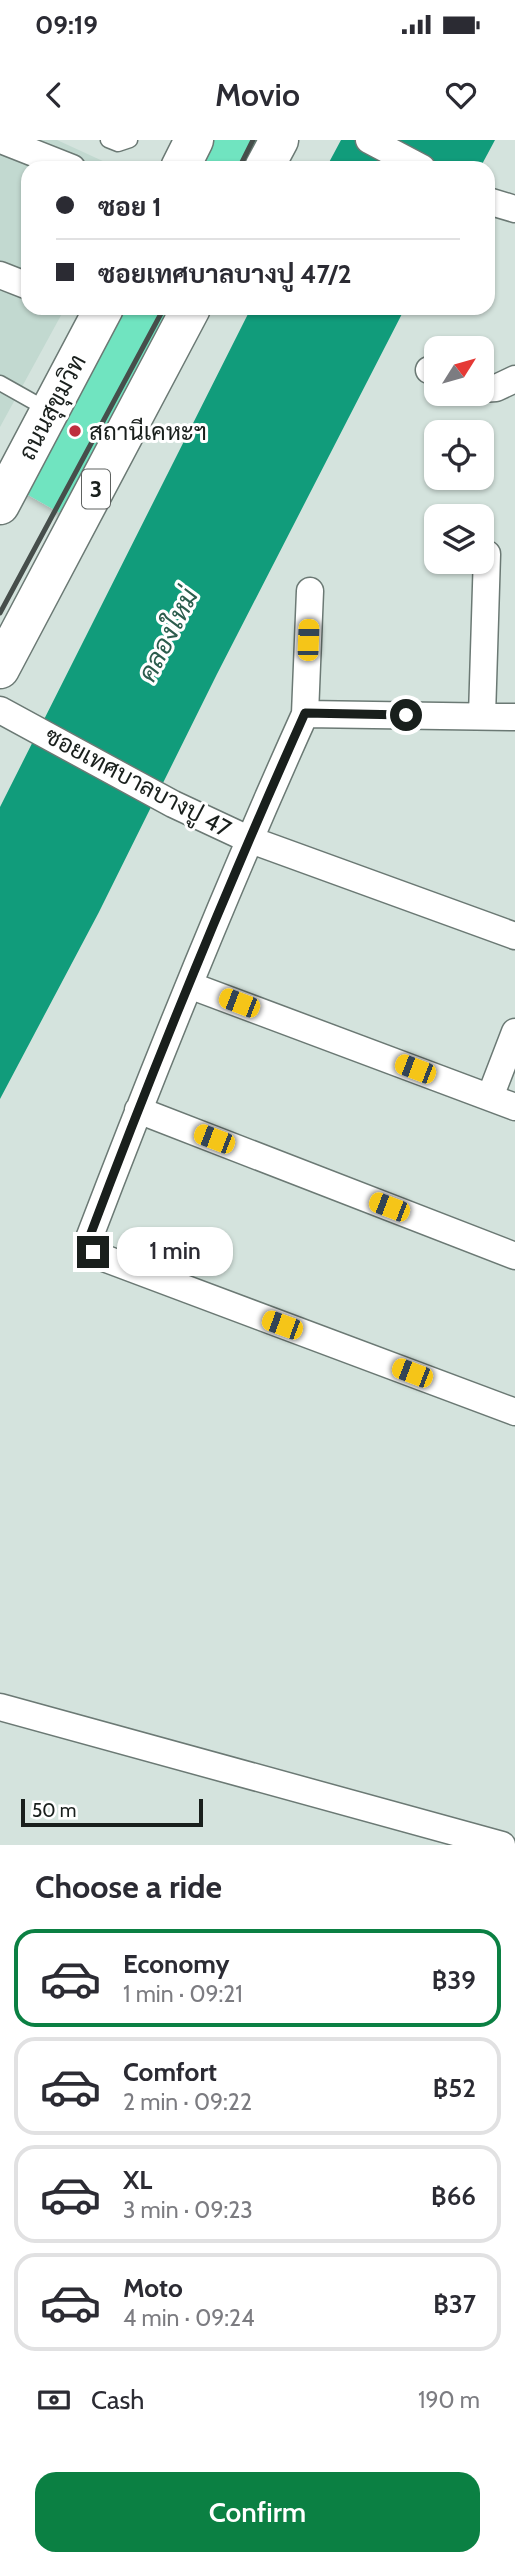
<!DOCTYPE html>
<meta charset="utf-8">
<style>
body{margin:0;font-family:Cabin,Sarabun,sans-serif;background:#f7f7f7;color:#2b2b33;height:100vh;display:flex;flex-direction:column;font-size:26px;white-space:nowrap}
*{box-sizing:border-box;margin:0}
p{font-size:23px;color:#7c7c81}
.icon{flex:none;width:38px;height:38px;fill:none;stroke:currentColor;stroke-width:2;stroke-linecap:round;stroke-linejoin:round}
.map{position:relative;height:1705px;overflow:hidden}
.sheet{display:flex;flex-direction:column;background:#fff;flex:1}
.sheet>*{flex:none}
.top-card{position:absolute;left:21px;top:21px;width:474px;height:154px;border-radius:21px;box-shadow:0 2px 5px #0004;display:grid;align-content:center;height:154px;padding:0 35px;background:#fff}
.needle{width:46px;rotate:53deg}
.tools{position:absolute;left:424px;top:196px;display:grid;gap:14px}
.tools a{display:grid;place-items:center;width:70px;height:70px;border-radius:14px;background:#fff;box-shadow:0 2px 5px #0004;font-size:35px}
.scale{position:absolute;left:21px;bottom:18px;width:182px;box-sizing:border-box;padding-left:7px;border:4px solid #191f1c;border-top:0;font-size:19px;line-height:24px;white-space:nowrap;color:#191f1c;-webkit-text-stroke:5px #fff;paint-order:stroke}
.end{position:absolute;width:32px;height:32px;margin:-16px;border:9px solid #191f1c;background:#fff;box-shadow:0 0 0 4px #fff}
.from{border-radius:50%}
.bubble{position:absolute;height:49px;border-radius:21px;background:#fff;box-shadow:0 2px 5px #0004;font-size:23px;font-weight:600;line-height:49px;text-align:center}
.car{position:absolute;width:21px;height:42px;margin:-21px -10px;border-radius:9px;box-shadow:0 0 5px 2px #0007;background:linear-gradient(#f5c518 24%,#345 0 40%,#f5c518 0 76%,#345 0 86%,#f5c518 0)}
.top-card b{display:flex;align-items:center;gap:24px;height:66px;font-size:26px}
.top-card b+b{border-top:2px solid #e1e1e2}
.top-card i{width:18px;height:18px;background:#2b2b33}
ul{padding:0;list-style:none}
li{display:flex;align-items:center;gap:21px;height:98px;margin:0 14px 10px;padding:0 21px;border:4px solid #e1e1e2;border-radius:21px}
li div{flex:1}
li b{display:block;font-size:26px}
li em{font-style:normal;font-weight:600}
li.active{border-color:#0b8043}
li>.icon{width:63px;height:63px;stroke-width:1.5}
h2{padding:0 35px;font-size:32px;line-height:84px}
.pay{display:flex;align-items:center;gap:18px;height:77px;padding:0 35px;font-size:26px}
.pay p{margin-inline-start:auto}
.primary-button{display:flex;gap:14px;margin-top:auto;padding:14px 35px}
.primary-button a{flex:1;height:80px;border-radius:21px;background:#0b8043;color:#fff;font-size:28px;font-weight:600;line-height:80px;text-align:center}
.status{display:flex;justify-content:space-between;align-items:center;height:49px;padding:0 35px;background:#fff;direction:ltr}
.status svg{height:19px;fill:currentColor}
header{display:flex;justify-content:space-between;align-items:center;height:91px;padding:0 35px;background:#fff;font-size:32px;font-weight:600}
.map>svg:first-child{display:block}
.built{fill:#c2d9d0}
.water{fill:#119c7b}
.building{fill:#70e4c0;filter:url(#shadow)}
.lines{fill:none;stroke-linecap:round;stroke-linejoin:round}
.lane-casing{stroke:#6b7974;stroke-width:17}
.street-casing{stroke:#6b7974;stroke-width:29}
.highway-casing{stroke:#6b7974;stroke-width:41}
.lane{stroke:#fff;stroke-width:14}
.street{stroke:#fff;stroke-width:26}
.highway{stroke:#fff;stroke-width:38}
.rail{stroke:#464e4b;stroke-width:5}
.route{stroke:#191f1c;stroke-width:9}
.poi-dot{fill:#be2e3d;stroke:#fff;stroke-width:2.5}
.labels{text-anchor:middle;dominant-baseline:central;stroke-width:6;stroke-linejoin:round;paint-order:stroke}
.shield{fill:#fff;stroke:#5e6260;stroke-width:2}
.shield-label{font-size:23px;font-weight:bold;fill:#191f1c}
.street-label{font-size:24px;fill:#191f1c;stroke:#fff}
.poi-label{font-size:24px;fill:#191f1c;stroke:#fff;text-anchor:start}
.water-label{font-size:26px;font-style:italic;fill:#2b5c4c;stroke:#fff}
</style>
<div class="status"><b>09:19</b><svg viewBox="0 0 49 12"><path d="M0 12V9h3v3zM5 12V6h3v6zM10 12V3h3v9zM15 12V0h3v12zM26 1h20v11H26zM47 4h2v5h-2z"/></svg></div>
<header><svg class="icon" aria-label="back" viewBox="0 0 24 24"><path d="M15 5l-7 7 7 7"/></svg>Movio<svg class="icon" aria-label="heart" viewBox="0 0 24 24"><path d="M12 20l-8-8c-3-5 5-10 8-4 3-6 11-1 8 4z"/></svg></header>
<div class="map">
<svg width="515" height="1705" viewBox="0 0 515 1705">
<defs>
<filter id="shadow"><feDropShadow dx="6" dy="6" stdDeviation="3.5" flood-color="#0004"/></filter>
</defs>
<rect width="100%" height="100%" fill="#d4e3dd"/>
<path class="built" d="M0,0H57L118,28H28V168H65L0,287Z"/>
<path class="water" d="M341,0H495L480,28H326Z
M251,168H405L217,534L99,772L0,959V667Z"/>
<path class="building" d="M173,0H284L269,28H158Z
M84,168H196L81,385L0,339Z"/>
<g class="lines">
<defs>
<path id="lane" d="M108,0L118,4L130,0
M0,243L48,270"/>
<path id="street" d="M1,0L72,28
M369,0L422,28
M488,61L515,69
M0,135L28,146
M429,230L436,233
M481,249L496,248L515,239
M0,570L173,664L248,699L515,796
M305,574L310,451
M482,576L487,414
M515,577L305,574C227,747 156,923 88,1101L89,1108L101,1117L515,1272
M189,845L515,967
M490,957L515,892
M138,970L515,1116
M0,1567L502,1705"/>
<path id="highway" d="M180,28L194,0
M264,28L279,0
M0,365L104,168
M0,529L191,168"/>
</defs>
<use href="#lane" class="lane-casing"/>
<use href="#street" class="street-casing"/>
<use href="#highway" class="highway-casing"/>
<use href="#lane" class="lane"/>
<use href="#street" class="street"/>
<use href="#highway" class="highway"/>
<path class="rail" d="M239,28L253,0
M0,473L164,168"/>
</g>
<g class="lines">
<path class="route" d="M93,1112L89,1108L88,1101C155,923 227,747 305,573L406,575"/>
</g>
<circle class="poi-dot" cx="75" cy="291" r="7"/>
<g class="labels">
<rect class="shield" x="82" y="329.5" width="28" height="39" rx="5"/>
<g class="shield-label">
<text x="96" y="349">3</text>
</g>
<g class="street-label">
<text transform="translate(52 267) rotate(-62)">ถนนสุขุมวิท</text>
<text transform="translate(138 642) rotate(28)">ซอยเทศบาลบางปู 47</text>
</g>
<g class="poi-label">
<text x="89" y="291">สถานีเคหะฯ</text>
</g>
<g class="water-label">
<text transform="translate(168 495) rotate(-63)">คลองใหม่</text>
</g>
</g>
</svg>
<div class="tools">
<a><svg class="needle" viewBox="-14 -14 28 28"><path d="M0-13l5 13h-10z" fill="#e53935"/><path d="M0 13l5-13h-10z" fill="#7c7c81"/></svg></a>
<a><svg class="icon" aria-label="locate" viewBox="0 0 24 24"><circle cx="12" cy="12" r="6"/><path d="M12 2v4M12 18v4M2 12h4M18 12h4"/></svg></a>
<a><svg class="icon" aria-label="layers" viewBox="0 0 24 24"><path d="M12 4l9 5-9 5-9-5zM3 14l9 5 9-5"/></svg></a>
</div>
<div class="scale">50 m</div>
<i class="end from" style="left:406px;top:575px"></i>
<i class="end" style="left:93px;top:1112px"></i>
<div class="bubble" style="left:117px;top:1087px;width:116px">1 min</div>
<i class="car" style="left:308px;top:500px;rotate:2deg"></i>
<i class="car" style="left:239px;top:863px;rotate:291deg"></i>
<i class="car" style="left:415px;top:929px;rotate:291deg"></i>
<i class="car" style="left:214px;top:999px;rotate:291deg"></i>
<i class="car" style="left:389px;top:1067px;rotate:291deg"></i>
<i class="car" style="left:282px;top:1185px;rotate:290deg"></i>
<i class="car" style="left:412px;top:1233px;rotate:291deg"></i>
<div class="top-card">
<b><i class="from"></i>ซอย 1</b>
<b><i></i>ซอยเทศบาลบางปู 47/2</b>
</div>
</div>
<section class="sheet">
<h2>Choose a ride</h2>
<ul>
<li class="active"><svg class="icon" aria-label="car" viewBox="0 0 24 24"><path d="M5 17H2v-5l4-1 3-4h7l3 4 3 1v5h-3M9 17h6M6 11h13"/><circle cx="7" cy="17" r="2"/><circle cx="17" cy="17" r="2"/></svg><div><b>Economy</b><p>1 min · 09:21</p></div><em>฿39</em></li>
<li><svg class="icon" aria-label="car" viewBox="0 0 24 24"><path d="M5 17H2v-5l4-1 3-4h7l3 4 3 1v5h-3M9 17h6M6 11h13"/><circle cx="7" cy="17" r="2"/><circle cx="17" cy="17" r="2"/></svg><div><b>Comfort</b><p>2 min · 09:22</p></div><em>฿52</em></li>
<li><svg class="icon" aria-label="car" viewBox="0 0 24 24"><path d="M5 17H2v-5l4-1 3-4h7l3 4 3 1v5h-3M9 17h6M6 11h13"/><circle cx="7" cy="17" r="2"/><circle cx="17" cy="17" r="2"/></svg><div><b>XL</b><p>3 min · 09:23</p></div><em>฿66</em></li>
<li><svg class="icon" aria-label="car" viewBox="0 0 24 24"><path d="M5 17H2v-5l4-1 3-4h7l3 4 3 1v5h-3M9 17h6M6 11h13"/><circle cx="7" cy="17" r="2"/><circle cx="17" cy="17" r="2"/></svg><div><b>Moto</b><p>4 min · 09:24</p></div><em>฿37</em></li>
</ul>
<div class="pay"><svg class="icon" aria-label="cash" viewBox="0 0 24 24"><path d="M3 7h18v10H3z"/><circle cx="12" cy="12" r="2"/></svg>Cash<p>190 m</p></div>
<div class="primary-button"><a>Confirm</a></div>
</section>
